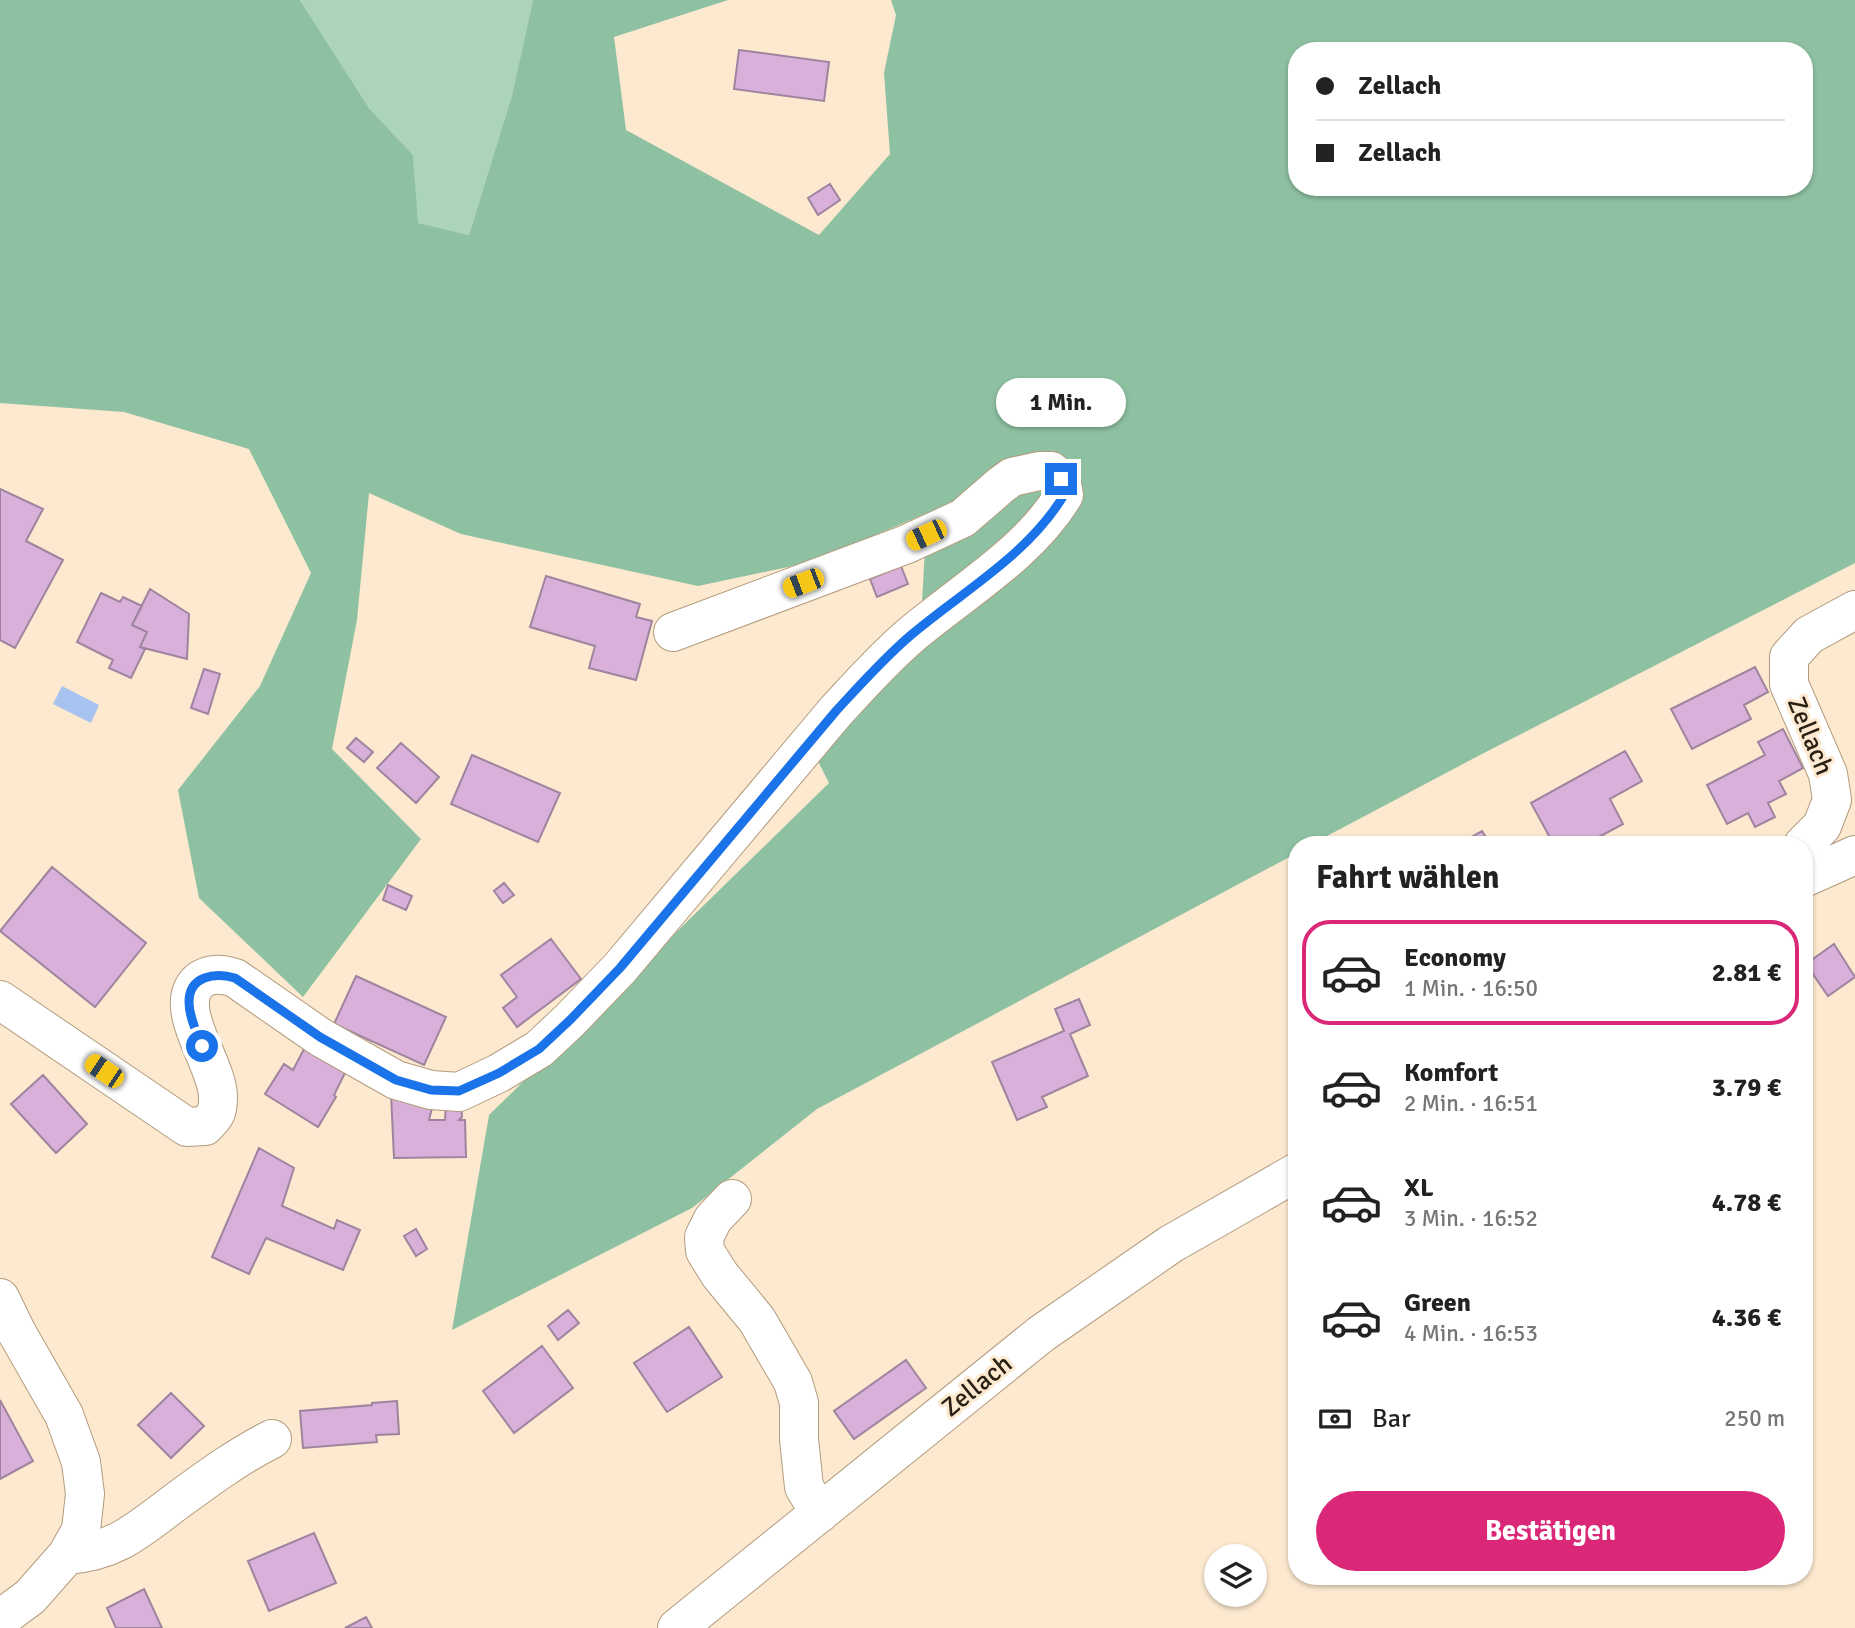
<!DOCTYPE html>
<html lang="de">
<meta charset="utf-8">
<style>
body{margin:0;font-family:Signika,sans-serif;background:#f2f2f2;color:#222;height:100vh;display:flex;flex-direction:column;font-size:26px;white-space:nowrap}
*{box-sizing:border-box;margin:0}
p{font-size:23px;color:#767676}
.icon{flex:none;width:38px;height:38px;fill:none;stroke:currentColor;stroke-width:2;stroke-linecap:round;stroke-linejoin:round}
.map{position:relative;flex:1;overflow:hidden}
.panel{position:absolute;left:1288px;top:836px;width:525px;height:749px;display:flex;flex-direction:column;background:#fff;border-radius:28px;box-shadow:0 2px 5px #0004}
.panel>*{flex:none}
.hud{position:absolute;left:1288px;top:42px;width:525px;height:154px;border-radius:28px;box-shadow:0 2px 5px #0004;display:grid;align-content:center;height:154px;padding:0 28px;background:#fff}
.fabs{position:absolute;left:1204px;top:1544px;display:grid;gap:14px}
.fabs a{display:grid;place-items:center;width:63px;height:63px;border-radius:50%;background:#fff;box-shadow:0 2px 5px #0004;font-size:35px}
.end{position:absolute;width:32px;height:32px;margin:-16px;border:9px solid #1a73e8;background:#fff;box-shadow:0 0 0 4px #fff}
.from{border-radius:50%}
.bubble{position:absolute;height:49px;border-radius:24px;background:#fff;box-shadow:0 2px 5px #0004;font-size:23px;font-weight:800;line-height:49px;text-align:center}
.car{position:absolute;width:21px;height:42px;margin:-21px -10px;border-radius:9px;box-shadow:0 0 5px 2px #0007;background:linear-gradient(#f5c518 24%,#345 0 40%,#f5c518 0 76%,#345 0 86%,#f5c518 0)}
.hud b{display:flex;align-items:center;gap:24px;height:66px;font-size:26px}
.hud b+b{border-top:2px solid #e0e0e0}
.hud i{width:18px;height:18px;background:#222}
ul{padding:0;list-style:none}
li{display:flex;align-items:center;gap:21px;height:105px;margin:0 14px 10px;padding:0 14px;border:4px solid transparent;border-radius:28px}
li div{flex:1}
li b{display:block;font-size:26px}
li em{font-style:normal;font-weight:800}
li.on{border-color:#db2777}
li>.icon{width:63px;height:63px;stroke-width:1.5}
h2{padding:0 28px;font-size:32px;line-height:84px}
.pay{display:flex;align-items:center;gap:18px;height:77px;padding:0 28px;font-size:26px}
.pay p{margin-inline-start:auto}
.cta{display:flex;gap:14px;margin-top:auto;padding:14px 28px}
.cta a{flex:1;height:80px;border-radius:42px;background:#db2777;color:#fff;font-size:28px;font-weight:800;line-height:80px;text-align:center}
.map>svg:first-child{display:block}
.green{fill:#abd4ba}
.forest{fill:#8ec1a1;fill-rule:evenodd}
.water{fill:#a8c3f0}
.building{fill:#d8b0d9;stroke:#9e849e;stroke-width:2}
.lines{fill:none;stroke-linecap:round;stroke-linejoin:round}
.minor-casing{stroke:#b39c7e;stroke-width:40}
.minor{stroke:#fff;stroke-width:38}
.route{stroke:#1a73e8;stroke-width:9}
.labels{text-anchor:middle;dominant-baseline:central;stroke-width:6;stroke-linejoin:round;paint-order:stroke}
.street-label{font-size:26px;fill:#2a2115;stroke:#fce9cf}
</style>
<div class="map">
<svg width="1855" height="1628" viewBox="0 0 1855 1628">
<rect width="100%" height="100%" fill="#fce9cf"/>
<path class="green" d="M300,0H533L512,95L469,235L417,223L413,155L369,108Z"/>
<path class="forest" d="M0,0H300L369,108L413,155L418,223L469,235L512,95L533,0H728L614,37L626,130L819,235L890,154L884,73L896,15L891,0H1855V563L1480,755L1310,845H1297V853L817,1109L692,1208L452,1330L489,1115L829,783L800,726L922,602L927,513L812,562L698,586L461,534L369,493L357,620L332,749L421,839L303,997L199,898L178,790L260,686L311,573L249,449L124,412L0,403ZM1297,51H1804V187H1297Z"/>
<path class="water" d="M62,686L99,705L91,723L53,704Z"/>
<path class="building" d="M739,50L829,62L824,101L734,89Z
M830,184L840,200L818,215L808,198Z
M0,489L43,509L26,541L63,560L15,648L0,640Z
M901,566L908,584L877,597L870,579Z
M546,576L640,604L636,617L652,621L636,680L589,668L595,646L530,627Z
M150,589L189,614L187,659L140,647L147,632L132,625Z
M101,593L120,602L123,597L142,606L132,625L147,632L140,647L145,649L131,678L109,668L113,660L77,642Z
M1755,667L1768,692L1744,705L1751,719L1692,749L1671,709Z
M204,669L220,674L208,714L191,708Z
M1783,729L1803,768L1779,781L1786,794L1768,803L1775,817L1755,827L1748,813L1727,824L1707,785L1765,755L1758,742Z
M356,738L373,752L364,762L347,748Z
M401,743L439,777L416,803L377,768Z
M1625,751L1642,781L1610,799L1623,824L1584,845H1554L1531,803Z
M472,755L560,793L538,842L451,804Z
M1482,831L1491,845H1457Z
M52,867L146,943L95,1007L0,931Z
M504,883L514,895L503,903L494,891Z
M388,885L412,896L406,910L383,900Z
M551,939L581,979L517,1027L503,1008L517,997L501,975Z
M1834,944L1855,977L1828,996L1806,964Z
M356,976L446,1017L424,1065L334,1024Z
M1079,999L1090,1025L1070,1034L1088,1076L1042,1097L1047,1107L1017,1120L992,1062L1064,1031L1055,1009Z
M304,1049L346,1071L334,1095L336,1097L318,1127L265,1094L284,1064L293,1070Z
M43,1075L87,1124L56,1153L11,1104Z
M391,1094L433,1104L429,1120H445L446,1103L461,1104L462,1117L459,1120H465L466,1157L394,1158Z
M259,1148L294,1168L282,1206L334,1229L337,1220L360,1230L343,1270L266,1238L249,1274L212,1257Z
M416,1229L427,1249L416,1256L404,1236Z
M568,1310L579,1323L558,1340L548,1326Z
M689,1327L722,1377L667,1412L634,1363Z
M542,1346L573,1388L514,1433L483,1391Z
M906,1360L926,1388L854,1439L834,1411Z
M171,1393L204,1426L171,1458L138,1425Z
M0,1400L33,1461L0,1479Z
M397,1401L399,1434L376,1435L377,1442L303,1448L300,1411L372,1405V1403Z
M314,1533L336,1583L269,1611L248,1561Z
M144,1589L162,1628H116L107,1608Z
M366,1617L372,1628H345Z"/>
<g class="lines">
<defs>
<path id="minor" d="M1803,845L1822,826L1832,800L1828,774L1789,684V657L1809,635L1855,610
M1804,878L1855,855
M0,1000L187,1127L205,1126C215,1116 218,1113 218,1098C219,1065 170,1008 199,981C210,972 223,974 235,978L320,1037L396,1080L431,1090L459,1092L499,1073L539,1049L570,1020L620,968L836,711C860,685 884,658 911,635C962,592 1029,553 1064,495L1061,479L1051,471H1039L1012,477L1001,485L963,518L907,544L673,632
M732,1199L713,1219L704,1237L705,1251L720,1275L757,1320L793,1382L799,1403V1439L804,1487L820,1513
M0,1298L17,1333L64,1415L81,1462L85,1494L81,1530L67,1555L30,1597L0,1619
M67,1555C116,1552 139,1529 177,1501C207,1479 238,1456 272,1439
M677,1628L1041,1334L1171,1244L1297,1172"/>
</defs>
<use href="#minor" class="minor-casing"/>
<use href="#minor" class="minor"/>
</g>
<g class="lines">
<path class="route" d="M202,1046C197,1033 189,1017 189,1002C189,976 215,972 235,978L320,1037L396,1080L431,1090L459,1091L499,1073L539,1049L570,1020L620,968L836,711C860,685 884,658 911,635C963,591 1028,555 1064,495L1061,479"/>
</g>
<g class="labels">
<g class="street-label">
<text transform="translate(1810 736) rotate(68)">Zellach</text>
<text transform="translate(977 1386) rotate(-39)">Zellach</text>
</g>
</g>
</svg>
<div class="fabs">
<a><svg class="icon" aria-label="layers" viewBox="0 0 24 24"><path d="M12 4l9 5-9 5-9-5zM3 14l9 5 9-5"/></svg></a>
</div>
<i class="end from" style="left:202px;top:1046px"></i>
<i class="end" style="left:1061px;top:479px"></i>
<div class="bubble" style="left:996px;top:378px;width:130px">1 Min.</div>
<i class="car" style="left:926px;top:535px;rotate:245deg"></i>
<i class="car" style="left:803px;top:583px;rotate:249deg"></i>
<i class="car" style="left:104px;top:1071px;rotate:304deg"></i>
<div class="hud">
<b><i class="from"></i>Zellach</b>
<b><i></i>Zellach</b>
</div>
<section class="panel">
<h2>Fahrt wählen</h2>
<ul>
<li class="on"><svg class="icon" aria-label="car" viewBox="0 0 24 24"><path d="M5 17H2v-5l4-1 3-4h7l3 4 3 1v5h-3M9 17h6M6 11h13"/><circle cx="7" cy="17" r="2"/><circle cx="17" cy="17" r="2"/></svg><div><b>Economy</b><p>1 Min. · 16:50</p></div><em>2.81 €</em></li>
<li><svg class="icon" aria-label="car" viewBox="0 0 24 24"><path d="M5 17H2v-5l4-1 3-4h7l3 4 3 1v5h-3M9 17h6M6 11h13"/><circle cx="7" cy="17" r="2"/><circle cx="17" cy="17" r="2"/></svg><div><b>Komfort</b><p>2 Min. · 16:51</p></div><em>3.79 €</em></li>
<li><svg class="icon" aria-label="car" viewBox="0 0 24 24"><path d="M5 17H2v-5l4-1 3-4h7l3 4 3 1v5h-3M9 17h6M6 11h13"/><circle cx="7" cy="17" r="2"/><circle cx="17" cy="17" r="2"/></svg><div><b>XL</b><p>3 Min. · 16:52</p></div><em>4.78 €</em></li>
<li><svg class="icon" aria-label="car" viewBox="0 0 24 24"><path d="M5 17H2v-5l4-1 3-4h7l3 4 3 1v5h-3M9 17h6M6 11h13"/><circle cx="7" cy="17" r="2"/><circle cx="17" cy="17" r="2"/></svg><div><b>Green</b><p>4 Min. · 16:53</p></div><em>4.36 €</em></li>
</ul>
<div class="pay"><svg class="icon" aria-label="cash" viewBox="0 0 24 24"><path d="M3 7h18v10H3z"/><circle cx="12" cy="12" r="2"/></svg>Bar<p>250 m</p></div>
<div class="cta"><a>Bestätigen</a></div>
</section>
</div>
